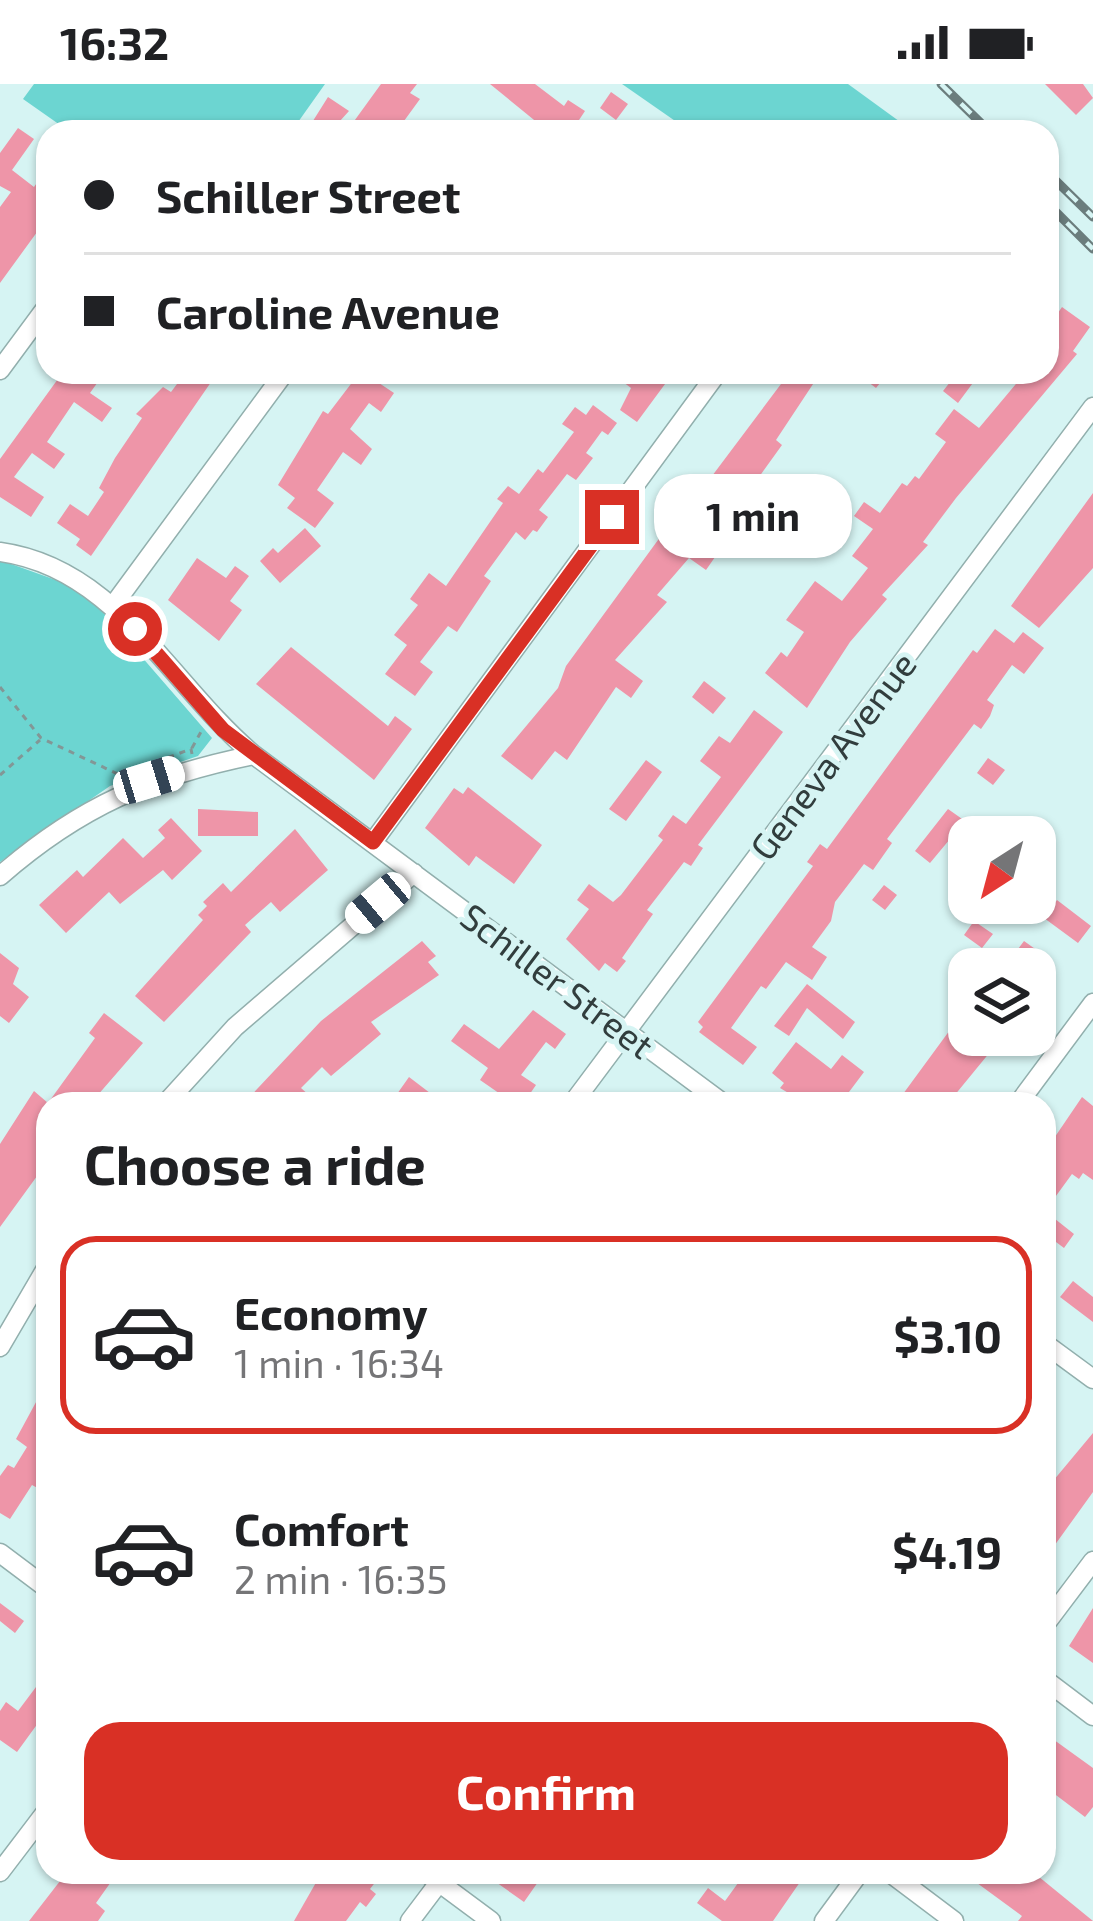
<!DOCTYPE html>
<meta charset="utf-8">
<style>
body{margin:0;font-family:"Exo 2",sans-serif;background:#f6f6f6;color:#202124;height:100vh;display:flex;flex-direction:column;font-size:45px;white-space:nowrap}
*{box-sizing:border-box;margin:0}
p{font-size:39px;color:#757577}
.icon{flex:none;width:66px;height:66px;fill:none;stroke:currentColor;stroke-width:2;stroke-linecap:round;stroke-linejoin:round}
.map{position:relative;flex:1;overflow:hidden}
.drawer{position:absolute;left:36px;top:1008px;width:1020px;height:792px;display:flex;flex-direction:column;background:#fff;border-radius:36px;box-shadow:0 3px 9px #0004}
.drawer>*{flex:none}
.guide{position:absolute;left:36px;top:36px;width:1023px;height:264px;border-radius:36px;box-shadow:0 3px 9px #0004;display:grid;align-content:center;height:264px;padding:0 48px;background:#fff}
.needle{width:78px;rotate:216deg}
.fabs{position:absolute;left:948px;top:732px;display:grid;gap:24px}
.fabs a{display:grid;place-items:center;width:108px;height:108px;border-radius:24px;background:#fff;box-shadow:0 3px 9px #0004;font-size:60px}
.end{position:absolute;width:54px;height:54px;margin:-27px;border:15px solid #d93025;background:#fff;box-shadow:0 0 0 6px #fff}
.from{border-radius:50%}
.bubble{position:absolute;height:84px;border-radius:36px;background:#fff;box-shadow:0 3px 9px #0004;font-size:39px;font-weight:700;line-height:84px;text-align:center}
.car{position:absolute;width:36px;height:72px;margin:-36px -18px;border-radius:15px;box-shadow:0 0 9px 3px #0007;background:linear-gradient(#fff 24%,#345 0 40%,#fff 0 76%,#345 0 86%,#fff 0)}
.guide b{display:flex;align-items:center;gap:42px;height:114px;font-size:45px}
.guide b+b{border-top:3px solid #e0e0e0}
.guide i{width:30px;height:30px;background:#202124}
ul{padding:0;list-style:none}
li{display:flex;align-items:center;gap:36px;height:198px;margin:0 24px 18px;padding:0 24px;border:6px solid transparent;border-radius:36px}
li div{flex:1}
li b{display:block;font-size:45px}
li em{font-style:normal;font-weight:700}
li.on{border-color:#d93025}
li>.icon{width:108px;height:108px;stroke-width:1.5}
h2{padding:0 48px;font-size:54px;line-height:144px}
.cta{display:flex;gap:24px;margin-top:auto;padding:24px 48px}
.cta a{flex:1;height:138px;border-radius:36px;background:#d93025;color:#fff;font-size:48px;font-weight:700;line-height:138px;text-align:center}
.status{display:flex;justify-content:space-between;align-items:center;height:84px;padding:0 60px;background:#fff;direction:ltr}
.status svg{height:33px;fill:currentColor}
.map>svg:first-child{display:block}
.green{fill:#6cd5d1}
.building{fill:#ee95a8}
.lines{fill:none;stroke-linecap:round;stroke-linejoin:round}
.minor-casing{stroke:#92afad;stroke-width:21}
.path{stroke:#829796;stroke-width:3;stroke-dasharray:6 6;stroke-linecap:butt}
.minor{stroke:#fff;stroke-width:18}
.rail-casing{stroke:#6b7d7d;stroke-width:9}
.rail{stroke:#d6f4f3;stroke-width:4.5;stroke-dasharray:14;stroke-linecap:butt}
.route{stroke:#d93025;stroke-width:15}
.labels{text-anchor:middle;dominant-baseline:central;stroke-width:10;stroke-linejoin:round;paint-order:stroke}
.street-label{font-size:36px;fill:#313d3d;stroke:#d6f4f3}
</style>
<div class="status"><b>16:32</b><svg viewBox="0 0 49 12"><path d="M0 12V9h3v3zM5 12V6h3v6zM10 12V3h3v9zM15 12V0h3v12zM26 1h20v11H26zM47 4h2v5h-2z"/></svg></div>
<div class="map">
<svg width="1093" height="1837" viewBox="0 0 1093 1837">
<rect width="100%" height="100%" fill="#d6f4f3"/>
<path class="green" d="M34,0H325L291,48H70L23,15Z
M622,0H848L914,48H691Z
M0,476L67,500L102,527L212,654L198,672L110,702L0,778Z"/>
<path class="building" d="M381,0H417L410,9L420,15L396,48H364L352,40Z
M490,0H535L564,22L568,16L585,27L571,48H533L539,40Z
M1045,0H1083L1093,14L1076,31Z
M611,8L628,20L616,36L600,24Z
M328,13L349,27L330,48H306Z
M18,44L34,55L12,86L34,103L48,83V133L0,199V123L11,108L0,102V69Z
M1062,223L1090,243L1073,267L1077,270L956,414L923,458L928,461L882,511L887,515L850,558L807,624L765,589L781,568L787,573L804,548L786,536L815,497L842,517L868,484L852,472L873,445L854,432L864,418L880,429L902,399L907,402L915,392L919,395L946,358L935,350L954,325L979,344L1026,288H1047V245Z
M63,288H105L90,309L112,324L102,338L74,318L47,358L65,370L54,385L32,369L14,393L44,413L31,433L0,413V375Z
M186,288H218L91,472L76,461L80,455L57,439L70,420L88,432L104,408L99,404L115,374L142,334L136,330L163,303L171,308Z
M360,288H387L379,299L394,309L381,328L369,319L350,345L372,365L361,381L343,368L317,406L334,419L315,444L287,424L295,414L278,401L323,327L328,330Z
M610,288H659L668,296L637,338L620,326L631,304Z
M790,288H821L776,356L782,361L759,393L763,396L717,460L722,463L706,486L689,474L657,511L667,518L615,576L643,597L631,614L616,603L567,676L555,667L532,696L501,672L558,604L566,582L677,430L686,436L713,399L709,396Z
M855,288H889L876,304Z
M958,288H981L958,319L943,307Z
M593,321L617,339L608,351L602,347L586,369L593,374L576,396L567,390L539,426L548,433L537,448L533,446L525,456L516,448L484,492L491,497L457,548L448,542L420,578L433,588L415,612L385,590L407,561L394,551L418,521L410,515L429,489L446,502L503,419L497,415L508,402L519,410L538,385L543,389L574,348L562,340L575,323L586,331Z
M1093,409V484L1039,544L1011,522Z
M305,444L321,462L280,499L260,477L273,464L278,469Z
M197,474L226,494L235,482L249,492L230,517L242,526L219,557L168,516Z
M995,545L1014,559L1023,548L1044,564L1024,590L1012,581L987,616L994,621L990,632L981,645L974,640L887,755L892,759L873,786L864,780L835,818L831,837L812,863L827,873L812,896L786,878L766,905L761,902L731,944L757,963L743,981L699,948L703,943L698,938L813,782L807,778L820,760L827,765L973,566L977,569Z
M291,563L388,642L395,632L412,645L374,696L256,600Z
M704,597L726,614L713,630L692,613Z
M754,626L783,648L698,761L703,764L691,782L684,778L647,826L653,830L622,874L626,877L617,888L605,879L599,887L566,855L589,825L577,816L589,800L613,818L621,811L663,756L658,752L673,731L686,740L721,693L700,677L719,652L730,659Z
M988,674L1005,686L993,701L977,689Z
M646,676L662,688L626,737L609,725Z
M468,703L542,761L514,800L476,772L469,782L425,744L454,704L463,710Z
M198,725L258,728V752H198Z
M948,725L965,737L930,779L915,767Z
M171,734L202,767L172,796L163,786L120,820L109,808L66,849L39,821L77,786L83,793L123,754L143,774L165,754L158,746Z
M295,745L328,786L280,828L271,818L245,841L251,848L164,938L135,912L203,836L198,831L207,822L203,818L223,799L231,808Z
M884,801L897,811L885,826L872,816Z
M1057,816L1091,842L1078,859L1044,834Z
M974,837L993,850L982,864L964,851Z
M422,857L436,872L428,878L439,891L371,938L381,950L331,992L322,983L301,1004L319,1020H243L321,937Z
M1024,857L1045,872L1040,880L1054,891L1035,917V885H1003Z
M0,869L19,884L13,900L29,913L9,939L0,932Z
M807,900L855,938L843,955L807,924L789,952L774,942Z
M969,920V951H1004L954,1012L964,1020H915L903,1010Z
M533,926L566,950L555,965L546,958L521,991L536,1001L523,1020H501L506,1014L480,996L488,984L451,957L464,940L499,965Z
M104,929L143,959L90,1020H48V1077L0,1143V1060L34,1007L48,1019L95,954L89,949Z
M796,958L831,985L842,971L864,988L840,1020H807L780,1004L784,999L772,989Z
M409,993L430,1009L422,1020H410L397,1010Z
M1082,1013L1093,1022V1096L1083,1089L1079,1095L1072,1090L1045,1127L1074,1150L1064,1164L1044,1149V1069Z
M1073,1197L1093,1213V1238L1060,1213Z
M48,1296V1373L42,1382L48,1386V1399L43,1407L32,1401L10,1435L0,1429V1392L8,1381L14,1384L27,1363L16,1355Z
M1093,1349V1408L1044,1476V1391L1053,1397Z
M0,1519L24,1537L15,1549L0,1537Z
M1093,1524V1579L1069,1562Z
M48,1587V1640L41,1635L17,1668L0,1656V1627L6,1618L18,1627Z
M1050,1653L1093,1684V1723L1085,1733L1044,1702V1660Z
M67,1788H118L96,1819L105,1827L98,1837H29Z
M322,1788H367L377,1796L370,1805L376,1810L366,1823L360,1818L346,1837H294Z
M498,1788H524L538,1798L524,1818L493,1796Z
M746,1788H807L773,1837H722L697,1819L708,1804L725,1817Z
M962,1788H1033L1093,1837H1018L1022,1832Z"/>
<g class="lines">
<defs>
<path id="minor" d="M0,286L48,221
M0,468C117,484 172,603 254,671L724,1020
M112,523L285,288
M373,758L718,288
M0,792C80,722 151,692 254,671
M165,1020L235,943L414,789
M572,1020L1093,323
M1018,1020L1093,919
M1044,1259L1093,1295
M0,1263L48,1181
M0,1469L48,1505
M1044,1542L1093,1477
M1044,1595L1093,1632
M0,1788L48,1725
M425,1788L491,1837
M889,1788L954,1837
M410,1837L447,1788
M824,1837L860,1788"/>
</defs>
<use href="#minor" class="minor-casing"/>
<path class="path" d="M0,603L41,654L120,691L191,665L192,670
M192,664L202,646
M0,691L40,656"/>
<use href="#minor" class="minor"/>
<defs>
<path id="rail" d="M941,0L990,48
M1047,88L1093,133
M1047,119L1093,165"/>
</defs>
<use href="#rail" class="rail-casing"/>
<use href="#rail" class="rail"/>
</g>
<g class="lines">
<path class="route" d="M135,545L223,646L373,758L612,433"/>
</g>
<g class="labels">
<g class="street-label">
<text transform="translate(832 671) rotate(-53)">Geneva Avenue</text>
<text transform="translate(558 896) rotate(37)">Schiller Street</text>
</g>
</g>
</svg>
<div class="fabs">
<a><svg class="needle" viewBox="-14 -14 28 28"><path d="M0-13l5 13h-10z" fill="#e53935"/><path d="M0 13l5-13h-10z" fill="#757577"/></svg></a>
<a><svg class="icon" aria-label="layers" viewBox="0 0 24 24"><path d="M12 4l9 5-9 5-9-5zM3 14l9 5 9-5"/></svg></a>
</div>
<i class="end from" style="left:135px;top:545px"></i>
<i class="end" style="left:612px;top:433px"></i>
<div class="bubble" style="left:654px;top:390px;width:198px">1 min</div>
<i class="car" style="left:149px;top:696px;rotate:73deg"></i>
<i class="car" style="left:378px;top:819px;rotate:230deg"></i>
<div class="guide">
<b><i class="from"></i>Schiller Street</b>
<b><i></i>Caroline Avenue</b>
</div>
<section class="drawer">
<h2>Choose a ride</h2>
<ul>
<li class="on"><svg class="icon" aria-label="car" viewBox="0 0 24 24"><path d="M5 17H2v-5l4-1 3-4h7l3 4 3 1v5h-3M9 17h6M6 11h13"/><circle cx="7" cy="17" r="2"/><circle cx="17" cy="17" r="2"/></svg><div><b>Economy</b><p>1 min · 16:34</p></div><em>$3.10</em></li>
<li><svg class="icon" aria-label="car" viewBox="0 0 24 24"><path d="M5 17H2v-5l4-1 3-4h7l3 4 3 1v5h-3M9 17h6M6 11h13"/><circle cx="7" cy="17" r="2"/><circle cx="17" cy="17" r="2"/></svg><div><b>Comfort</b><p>2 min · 16:35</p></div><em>$4.19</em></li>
</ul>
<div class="cta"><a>Confirm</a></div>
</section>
</div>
